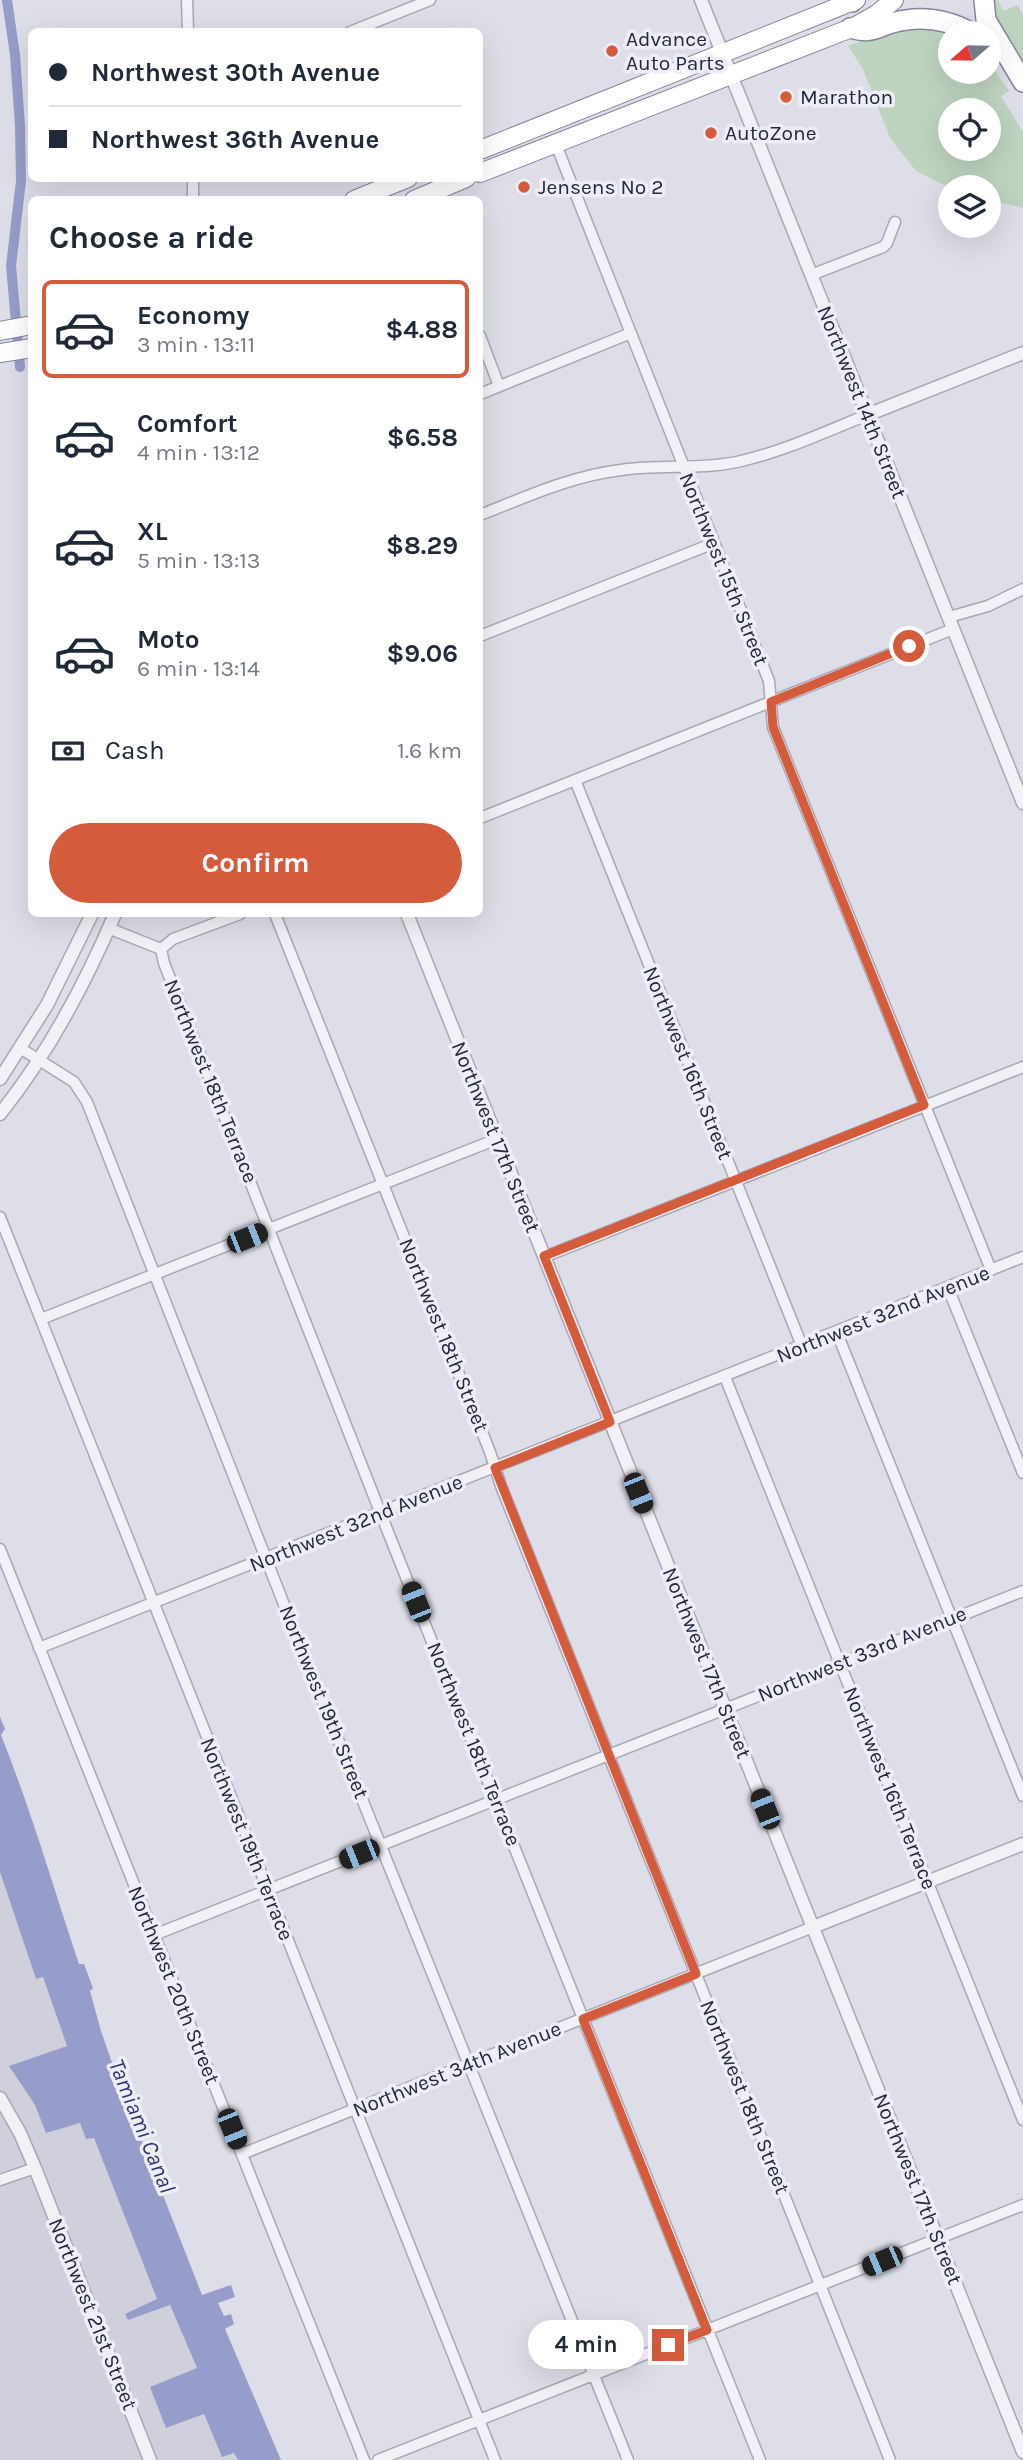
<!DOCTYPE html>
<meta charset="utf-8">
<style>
body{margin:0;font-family:Karla,sans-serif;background:#f6f6f7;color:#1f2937;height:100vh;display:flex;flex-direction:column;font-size:26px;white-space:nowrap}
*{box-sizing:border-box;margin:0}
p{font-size:23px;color:#747a83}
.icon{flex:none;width:38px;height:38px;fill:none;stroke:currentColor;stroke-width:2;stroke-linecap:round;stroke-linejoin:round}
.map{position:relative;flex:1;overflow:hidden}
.side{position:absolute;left:28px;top:196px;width:455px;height:721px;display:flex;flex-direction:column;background:#fff;border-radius:10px;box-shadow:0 7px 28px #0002}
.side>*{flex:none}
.top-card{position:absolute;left:28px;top:28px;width:455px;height:154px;border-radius:10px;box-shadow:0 7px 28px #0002;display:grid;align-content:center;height:154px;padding:0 21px;background:#fff}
.needle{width:46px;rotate:250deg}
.tools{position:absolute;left:938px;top:21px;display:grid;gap:14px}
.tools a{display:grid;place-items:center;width:63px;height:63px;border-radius:50%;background:#fff;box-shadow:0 7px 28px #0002;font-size:35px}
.end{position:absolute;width:32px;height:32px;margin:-16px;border:9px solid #d45b3b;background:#fff;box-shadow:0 0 0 4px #fff}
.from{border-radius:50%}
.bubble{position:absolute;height:49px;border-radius:24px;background:#fff;box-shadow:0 7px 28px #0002;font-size:23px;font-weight:700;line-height:49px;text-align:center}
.car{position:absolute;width:21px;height:42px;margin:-21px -10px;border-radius:9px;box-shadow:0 0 5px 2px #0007;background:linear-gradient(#222 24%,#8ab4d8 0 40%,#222 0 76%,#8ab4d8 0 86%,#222 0)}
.top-card b{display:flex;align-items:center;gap:24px;height:66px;font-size:26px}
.top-card b+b{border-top:2px solid #e0e1e3}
.top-card i{width:18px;height:18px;background:#1f2937}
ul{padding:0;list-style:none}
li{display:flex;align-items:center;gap:21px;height:98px;margin:0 14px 10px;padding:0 7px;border:4px solid transparent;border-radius:10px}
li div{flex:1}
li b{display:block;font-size:26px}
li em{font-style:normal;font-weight:700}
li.selected{border-color:#d45b3b}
li>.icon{width:63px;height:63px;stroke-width:1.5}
h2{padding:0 21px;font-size:32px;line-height:84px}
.pay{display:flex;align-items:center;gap:18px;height:77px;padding:0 21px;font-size:26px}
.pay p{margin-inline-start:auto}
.action{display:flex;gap:14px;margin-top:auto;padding:14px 21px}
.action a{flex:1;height:80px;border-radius:42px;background:#d45b3b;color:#fff;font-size:28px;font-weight:700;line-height:80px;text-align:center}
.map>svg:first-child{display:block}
.built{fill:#d0d0dd}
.green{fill:#bed3c0;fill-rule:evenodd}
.water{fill:#979dca}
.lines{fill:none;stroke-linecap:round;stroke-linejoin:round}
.canal{stroke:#979dca;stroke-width:10}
.minor-casing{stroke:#a7a7b6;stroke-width:13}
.tertiary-casing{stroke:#a7a7b6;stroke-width:15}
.trunk-casing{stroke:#8485a0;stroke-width:20}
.motorway-casing{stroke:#8485a0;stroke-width:22}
.minor{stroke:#f1f1f6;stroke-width:10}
.tertiary{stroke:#f1f1f6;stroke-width:12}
.trunk{stroke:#fff;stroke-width:18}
.motorway{stroke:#fff;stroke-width:19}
.route{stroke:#d45b3b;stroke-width:9}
.poi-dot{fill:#d45b3b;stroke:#edeef6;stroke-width:2.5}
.labels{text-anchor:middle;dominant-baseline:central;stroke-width:7;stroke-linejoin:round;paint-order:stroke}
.poi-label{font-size:21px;fill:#262640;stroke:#edeef6;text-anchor:start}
.street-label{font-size:21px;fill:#262640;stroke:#edeef6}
.water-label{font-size:23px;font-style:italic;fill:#2e3576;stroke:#edeef6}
</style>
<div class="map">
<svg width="1023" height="2460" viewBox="0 0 1023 2460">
<rect width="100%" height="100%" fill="#dedee8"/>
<path class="built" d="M0,1872L36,1979L43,1977L67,2046L10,2067L35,2105L46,2132L80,2123L94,2137L157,2300L126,2314L128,2320L170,2305L197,2369L167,2428L204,2414L222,2457L235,2453L238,2460H0Z"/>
<path class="green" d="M991,0H998L1003,11L1018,5L1023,16V61L1000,25L995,24Z
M924,26L950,33V72H989V62L1009,91L1001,96L1023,132V208L989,200V187L950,188L916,171L890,138L863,69L848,46L893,30ZM950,110H989V149H950Z"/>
<path class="water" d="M0,1717L5,1729L1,1735C31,1810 53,1886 79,1964H84L93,1988L90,1991L101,2031L118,2080L202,2295L231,2285L235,2297L218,2303L224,2316L231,2314L234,2324L225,2329L281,2460H238L234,2453L222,2457L204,2414L166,2428L150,2387L197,2368L170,2305L128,2320L125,2314L157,2299L94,2138L86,2139L80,2123L46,2133L35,2105L9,2066L67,2046L43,1977L36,1979L0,1872Z"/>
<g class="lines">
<path class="canal" d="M7,0L15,55L20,126L21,181L11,266L20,367"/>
<defs>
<path id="minor" d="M187,0L188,32
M350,32L430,0
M555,142L769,681L773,727L991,1270
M193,178V200
M811,275L883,247L887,243L895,222
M480,336L499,386
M480,394L631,333
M480,515C526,497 571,476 621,470C660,464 699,470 737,462C782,452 825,432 867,415
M949,617L988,606L1023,589
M480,636L714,543
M575,780L802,1346
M480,818L953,629
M275,914L490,1452L501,1486L890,2460
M108,928L161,949
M161,949L164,963L388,1532L760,2460
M161,949L173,939L240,914
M20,1048L74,1082L87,1102L294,1630L628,2460
M0,1217L495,2460
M544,1257L1023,1067
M948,1288L1023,1473
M41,1319L497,1139
M837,1333L1023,1796
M725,1377L1023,2120
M0,1549L364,2460
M39,1648L1023,1257
M154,1935L1023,1591
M242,2154L813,1927
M0,2180L35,2168
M378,2460L1023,2205"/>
<path id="tertiary" d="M701,0L1023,803
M867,415L1023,353
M407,914L1023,2452
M0,1079L47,1005L92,914
M0,1114C48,1054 85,984 115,914
M813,1927L1023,1844
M0,2098L20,2133L35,2168L150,2460"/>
<path id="trunk" d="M480,150L856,0
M480,173L854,27L877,14L894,0
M354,200L408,178
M414,200L466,178
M0,331L32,325
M0,353L32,348"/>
<path id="motorway" d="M984,0L986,20L1023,82
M852,2V0
M850,28C871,34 873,29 892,23C920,15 947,19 972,33"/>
</defs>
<use href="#minor" class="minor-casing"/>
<use href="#tertiary" class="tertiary-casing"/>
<use href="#trunk" class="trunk-casing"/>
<use href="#motorway" class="motorway-casing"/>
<use href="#minor" class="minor"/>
<use href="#tertiary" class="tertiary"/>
<use href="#trunk" class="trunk"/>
<use href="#motorway" class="motorway"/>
</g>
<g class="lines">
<path class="route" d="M668,2345L707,2330L583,2019L696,1974L495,1468L610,1422L544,1256L924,1105L773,727L771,702L909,646"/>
</g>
<g class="poi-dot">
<circle cx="612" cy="51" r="7"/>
<circle cx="786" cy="97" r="7"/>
<circle cx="711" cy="133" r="7"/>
<circle cx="524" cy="187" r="7"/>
</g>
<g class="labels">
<g class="poi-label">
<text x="626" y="39">Advance<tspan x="626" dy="24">Auto Parts</tspan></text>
<text x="800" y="97">Marathon</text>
<text x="725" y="133">AutoZone</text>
<text x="538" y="187">Jensens No 2</text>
</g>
<g class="street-label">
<text transform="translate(862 402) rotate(68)">Northwest 14th Street</text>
<text transform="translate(724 569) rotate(68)">Northwest 15th Street</text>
<text transform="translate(688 1063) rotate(68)">Northwest 16th Street</text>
<text transform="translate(211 1081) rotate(68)">Northwest 18th Terrace</text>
<text transform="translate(496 1137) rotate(68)">Northwest 17th Street</text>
<text transform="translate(883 1314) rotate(-22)">Northwest 32nd Avenue</text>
<text transform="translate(444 1335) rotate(68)">Northwest 18th Street</text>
<text transform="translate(356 1523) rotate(-22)">Northwest 32nd Avenue</text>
<text transform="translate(862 1654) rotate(-22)">Northwest 33rd Avenue</text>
<text transform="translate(707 1663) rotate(68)">Northwest 17th Street</text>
<text transform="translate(324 1702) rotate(68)">Northwest 19th Street</text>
<text transform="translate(474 1744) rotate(68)">Northwest 18th Terrace</text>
<text transform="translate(890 1788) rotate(68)">Northwest 16th Terrace</text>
<text transform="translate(247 1839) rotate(68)">Northwest 19th Terrace</text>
<text transform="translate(174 1985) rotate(68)">Northwest 20th Street</text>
<text transform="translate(457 2069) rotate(-22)">Northwest 34th Avenue</text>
<text transform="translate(745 2097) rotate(68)">Northwest 18th Street</text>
<text transform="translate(918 2189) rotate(68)">Northwest 17th Street</text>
<text transform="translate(93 2314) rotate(68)">Northwest 21st Street</text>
</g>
<g class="water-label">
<text transform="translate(142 2126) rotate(68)">Tamiami Canal</text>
</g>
</g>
</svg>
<div class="tools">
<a><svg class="needle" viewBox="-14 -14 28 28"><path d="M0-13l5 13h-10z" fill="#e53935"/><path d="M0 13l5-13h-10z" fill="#747a83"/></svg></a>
<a><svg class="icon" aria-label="locate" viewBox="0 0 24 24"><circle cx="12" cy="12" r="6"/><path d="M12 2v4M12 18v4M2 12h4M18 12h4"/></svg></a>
<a><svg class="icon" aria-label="layers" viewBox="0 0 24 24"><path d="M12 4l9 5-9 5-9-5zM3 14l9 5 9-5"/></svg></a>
</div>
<i class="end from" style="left:909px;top:646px"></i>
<i class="end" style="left:668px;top:2345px"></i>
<div class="bubble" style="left:528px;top:2320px;width:116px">4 min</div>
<i class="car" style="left:247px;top:1238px;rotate:68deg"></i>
<i class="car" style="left:638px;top:1493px;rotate:158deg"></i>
<i class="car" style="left:416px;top:1602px;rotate:338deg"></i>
<i class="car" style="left:765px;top:1809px;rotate:338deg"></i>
<i class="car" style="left:359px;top:1854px;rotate:248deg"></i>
<i class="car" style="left:232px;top:2129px;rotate:158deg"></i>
<i class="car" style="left:882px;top:2261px;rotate:247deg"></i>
<div class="top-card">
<b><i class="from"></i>Northwest 30th Avenue</b>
<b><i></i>Northwest 36th Avenue</b>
</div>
<section class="side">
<h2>Choose a ride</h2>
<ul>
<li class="selected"><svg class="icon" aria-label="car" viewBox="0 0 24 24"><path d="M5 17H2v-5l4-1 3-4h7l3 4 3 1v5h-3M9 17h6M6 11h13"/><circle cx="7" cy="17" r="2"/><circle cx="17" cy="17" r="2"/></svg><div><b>Economy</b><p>3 min · 13:11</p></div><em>$4.88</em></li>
<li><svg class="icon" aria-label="car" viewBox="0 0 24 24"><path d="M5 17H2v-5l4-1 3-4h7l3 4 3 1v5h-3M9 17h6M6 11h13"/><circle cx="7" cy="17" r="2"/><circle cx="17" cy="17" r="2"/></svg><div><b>Comfort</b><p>4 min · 13:12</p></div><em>$6.58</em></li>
<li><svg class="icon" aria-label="car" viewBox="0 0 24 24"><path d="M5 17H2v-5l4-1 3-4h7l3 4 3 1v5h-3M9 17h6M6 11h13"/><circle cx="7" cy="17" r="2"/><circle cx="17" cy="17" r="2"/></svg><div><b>XL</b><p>5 min · 13:13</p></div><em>$8.29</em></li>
<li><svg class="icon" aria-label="car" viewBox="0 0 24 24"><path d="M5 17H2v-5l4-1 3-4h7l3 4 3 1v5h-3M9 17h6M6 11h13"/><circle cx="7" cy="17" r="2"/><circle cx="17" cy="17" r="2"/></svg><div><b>Moto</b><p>6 min · 13:14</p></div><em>$9.06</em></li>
</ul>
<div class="pay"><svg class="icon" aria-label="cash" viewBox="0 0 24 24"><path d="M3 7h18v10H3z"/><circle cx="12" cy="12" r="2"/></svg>Cash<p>1.6 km</p></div>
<div class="action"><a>Confirm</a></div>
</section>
</div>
